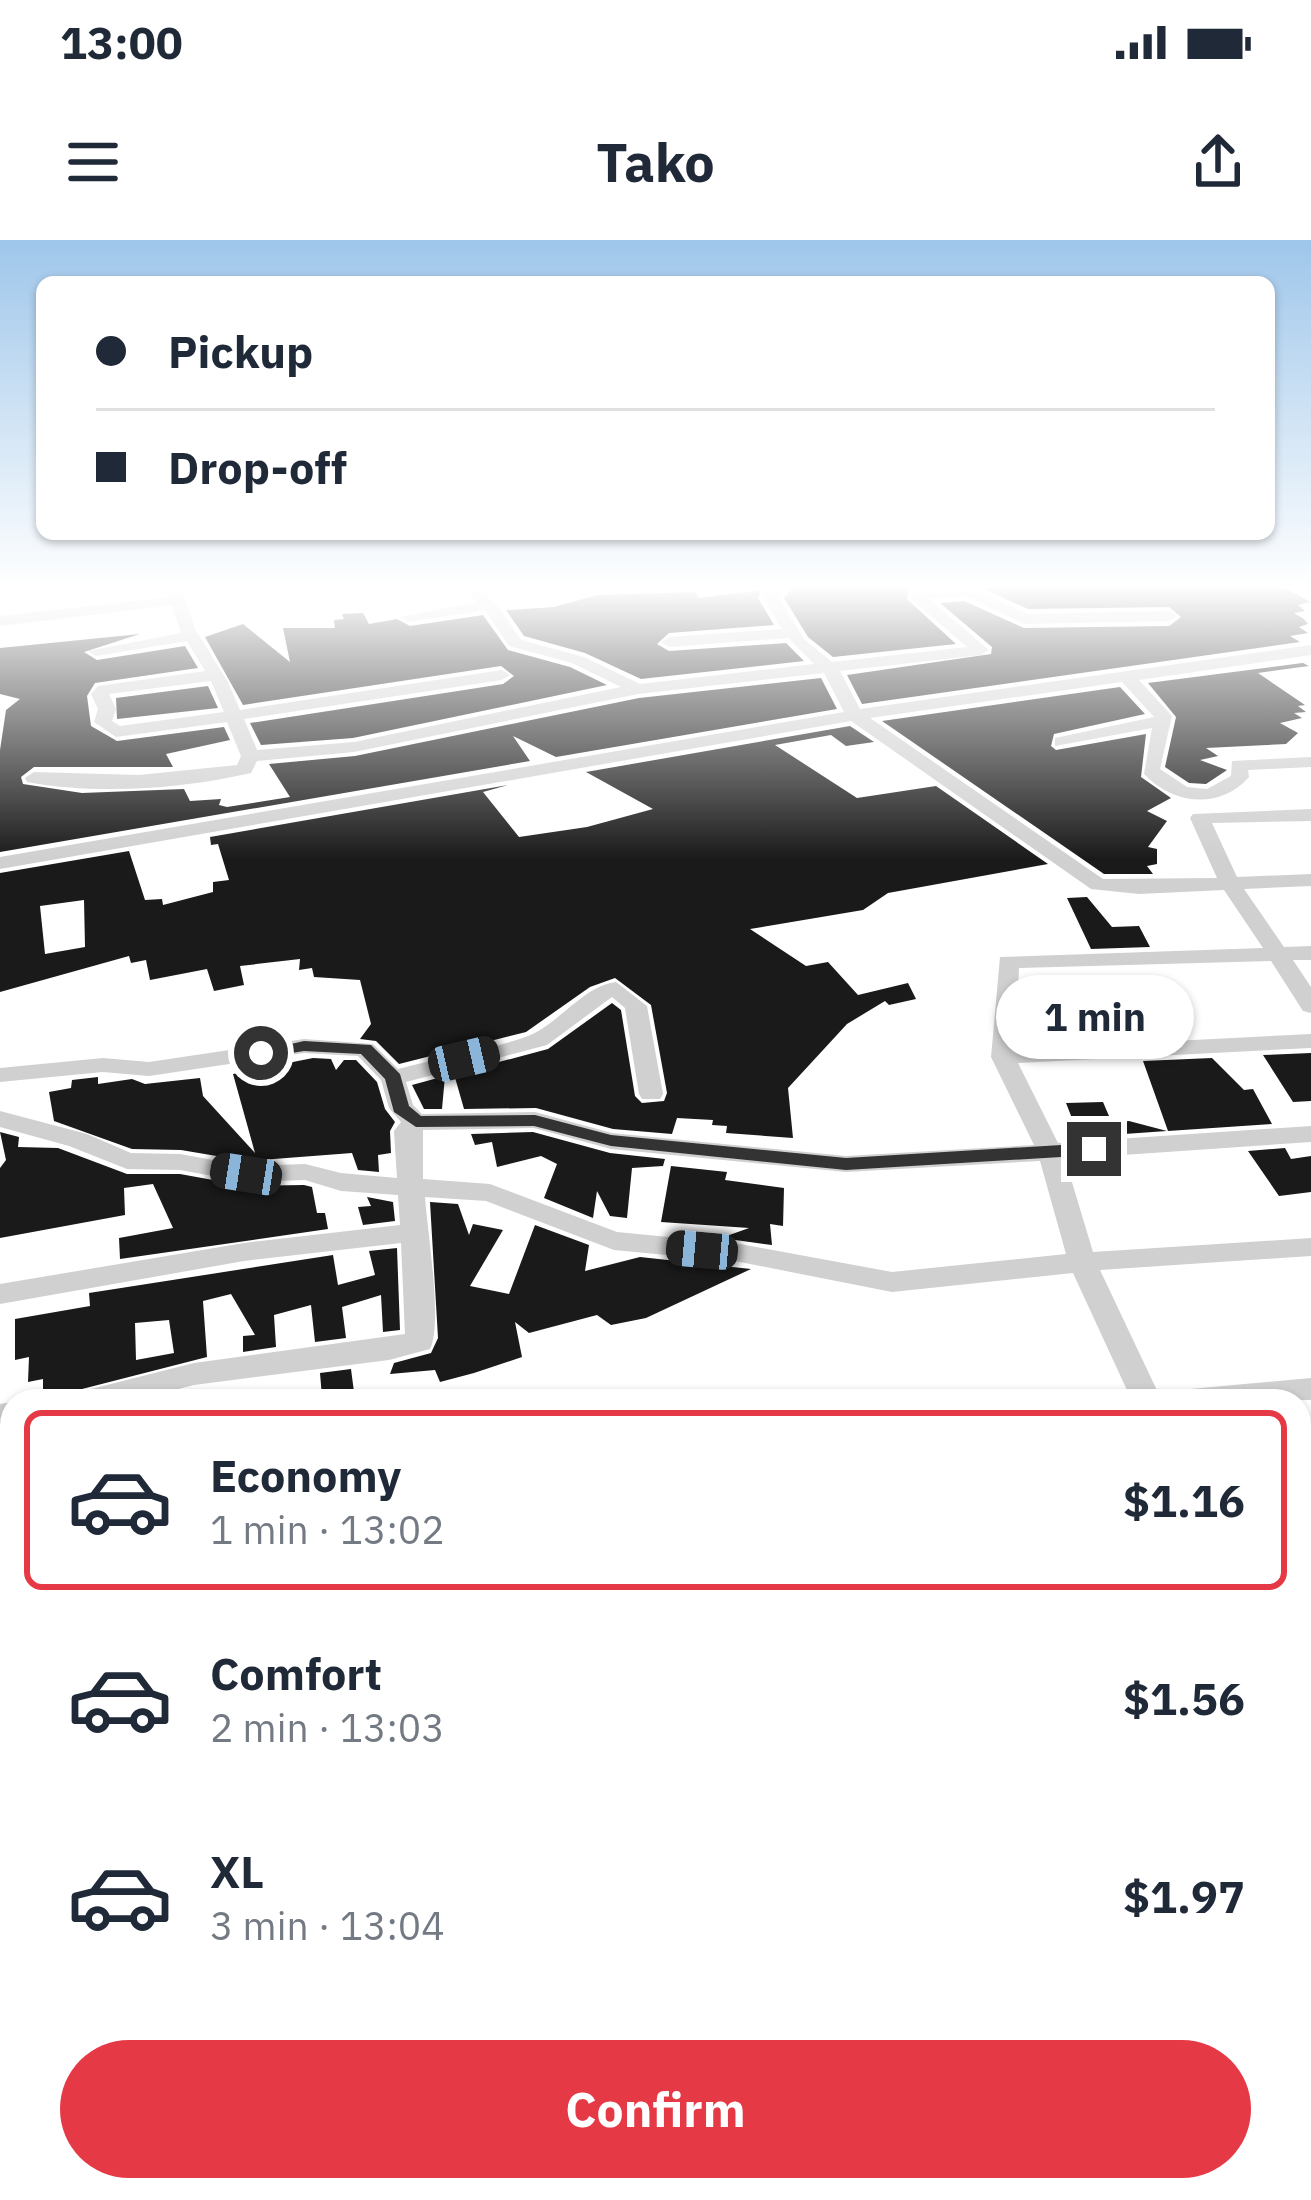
<!DOCTYPE html>
<meta charset="utf-8">
<style>
body{margin:0;font-family:"IBM Plex Sans",sans-serif;background:#f6f6f7;color:#1f2937;height:100vh;display:flex;flex-direction:column;font-size:45px;white-space:nowrap}
*{box-sizing:border-box;margin:0}
p{font-size:39px;color:#747a83}
.icon{flex:none;width:66px;height:66px;fill:none;stroke:currentColor;stroke-width:2;stroke-linecap:round;stroke-linejoin:round}
.map{position:relative;flex:1;overflow:hidden}
.panel{position:absolute;left:0px;top:1149px;width:1311px;height:813px;display:flex;flex-direction:column;background:#fff;border-radius:36px 36px 0 0;box-shadow:0 3px 9px #0004}
.panel>*{flex:none}
.top-card{position:absolute;left:36px;top:36px;width:1239px;height:264px;border-radius:18px;box-shadow:0 3px 9px #0004;display:grid;align-content:center;height:264px;padding:0 60px;background:#fff}
.end{position:absolute;width:54px;height:54px;margin:-27px;border:15px solid #333;background:#fff;box-shadow:0 0 0 6px #fff}
.from{border-radius:50%}
.bubble{position:absolute;height:84px;border-radius:42px;background:#fff;box-shadow:0 3px 9px #0004;font-size:39px;font-weight:700;line-height:84px;text-align:center}
.car{position:absolute;width:36px;height:72px;margin:-36px -18px;border-radius:15px;box-shadow:0 0 9px 3px #0007;background:linear-gradient(#222 24%,#8ab4d8 0 40%,#222 0 76%,#8ab4d8 0 86%,#222 0)}
.top-card b{display:flex;align-items:center;gap:42px;height:114px;font-size:45px}
.top-card b+b{border-top:3px solid #e0e1e3}
.top-card i{width:30px;height:30px;background:#1f2937}
ul{padding:21px 0 0;list-style:none}
li{display:flex;align-items:center;gap:36px;height:180px;margin:0 24px 18px;padding:0 36px;border:6px solid transparent;border-radius:18px}
li div{flex:1}
li b{display:block;font-size:45px}
li em{font-style:normal;font-weight:700}
li.selected{border-color:#e63946}
li>.icon{width:108px;height:108px;stroke-width:1.5}
.cta{display:flex;gap:24px;margin-top:auto;padding:24px 60px}
.cta a{flex:1;height:138px;border-radius:72px;background:#e63946;color:#fff;font-size:48px;font-weight:700;line-height:138px;text-align:center}
.status{display:flex;justify-content:space-between;align-items:center;height:84px;padding:0 60px;background:#fff;direction:ltr}
.status svg{height:33px;fill:currentColor}
header{display:flex;justify-content:space-between;align-items:center;height:156px;padding:0 60px;background:#fff;font-size:54px;font-weight:700}
.map>svg:first-child{display:block}
.building{fill:#1a1a1a;fill-rule:evenodd}
.lines{fill:none;stroke-linecap:round;stroke-linejoin:round}
.street{fill:#d0d0d0;fill-rule:evenodd}
.route{fill:#333}
</style>
<div class="status"><b>13:00</b><svg viewBox="0 0 49 12"><path d="M0 12V9h3v3zM5 12V6h3v6zM10 12V3h3v9zM15 12V0h3v12zM26 1h20v11H26zM47 4h2v5h-2z"/></svg></div>
<header><svg class="icon" aria-label="menu" viewBox="0 0 24 24"><path d="M4 6h16M4 12h16M4 18h16"/></svg>Tako<svg class="icon" aria-label="share" viewBox="0 0 24 24"><path d="M12 15V3M7 8l5-5 5 5M5 13v7h14v-7"/></svg></header>
<div class="map">
<svg width="1311" height="1960" viewBox="0 0 1311 1960">
<rect width="100%" height="100%" fill="#fff"/>
<path class="building" d="M813,345H932L909,349L907,359L956,404L833,417L808,397L784,358L793,347Z
M975,345H1280L1310,362L1298,365L1305,371L1294,373L1304,379L1308,384L1299,387L1308,393L1290,396L1300,402L862,464L847,435L991,414L992,407L940,363L964,361L1024,388L1169,386L1181,377L1169,367L1028,369Z
M762,350L758,358L774,385L669,393L657,404L669,411L786,403L804,421L641,439L585,413L524,396L506,370L554,367L597,355L695,352L699,358Z
M363,373L369,384L397,379L410,386L483,375L508,410L570,427L607,445L353,498L261,505L250,483L503,444L514,436L501,426L243,465L205,397L243,384L290,422L283,388H335L334,380L344,379L342,374Z
M140,394L84,412L97,420L185,406L198,428L95,443L87,456L91,486L117,501L224,487L230,500L166,514L173,527H34L21,537L23,544L82,553L184,549L190,561L221,559L219,565L227,567L290,557L269,524L355,516L639,458L821,438L837,469L556,517L513,496L530,521L0,612V510L6,470L20,459L0,454V408Z
M1310,422L1303,423L1309,426L1258,433L1305,465L1298,466L1306,472L1294,473L1302,478L1280,483L1298,493L1286,504L1206,508L1218,516L1200,520L1227,530L1206,544L1189,543L1165,527L1176,477L1148,443Z
M208,446L218,468L117,479L116,458Z
M1120,447L1145,474L1054,494L1051,506L1056,510L1146,494L1141,537L1171,558L1147,571L1167,581L1148,607L1157,609V624L1147,626L1153,634H1104L882,481Z
M850,486L874,502L846,506L831,495L775,505L857,558L936,546L1048,624L888,653L863,670L750,689L806,726L828,722L858,755L908,743L916,759L889,765L885,761L847,784L788,848L793,898L726,893L727,886L712,885L713,880L677,878L672,894L613,889L536,868L464,869L454,834L548,809L612,763L621,770L635,856L642,863L664,861L667,853L651,765L615,738L590,747L526,792L399,824L376,801L360,799L371,784L360,740L314,737L312,728L299,730L300,719L240,726L244,745L214,751L207,729L150,740L146,720L131,723L129,716L0,752V633L129,611L145,660L162,659L163,665L213,652V642L229,640L218,604L211,605L210,597L508,545L483,552L519,597L587,587L653,569L586,532ZM84,660L85,707L45,714L40,666Z
M1087,657L1112,687L1139,686L1150,707L1091,709L1067,658Z
M1311,813V861L1293,862L1263,815Z
M313,818L331,819L336,830L344,820H356L377,842L385,869L395,882L390,891L391,913L378,915L379,932L358,930L352,913L246,921L181,910L132,909L54,881L49,852L71,848L72,840L98,837V844L132,839L145,844L200,838L203,856L255,913L233,834Z
M1212,818L1244,850L1253,849L1272,884L1168,891L1143,821Z
M445,836L442,869H424L412,845Z
M1103,862L1112,883L1129,881L1167,891L1110,895L1077,891L1066,863Z
M0,892L19,897L18,907L58,908L127,934H180L246,946L304,945L312,947L317,973H325L328,989L120,1019L119,998L173,988L153,944L124,948L125,975L0,998V928L6,920Z
M533,892L610,913L665,919L663,926L632,928L627,978L610,976L597,951L593,978L544,958L557,924L541,916L497,927L492,902L475,905L471,894Z
M1285,908L1291,919L1311,916V952L1279,956L1248,911Z
M671,926L727,932L725,940L784,948L783,986L770,984L772,1005L721,998L749,988L661,982Z
M367,957L393,962L395,981L363,985L358,967L371,966Z
M430,962L458,964L469,995L473,984L503,990L470,1046L509,1054L535,985L589,1005L585,1031L640,1017L751,1029L646,1078L611,1085L597,1075L529,1093L515,1082L522,1117L474,1133L440,1142L435,1130L390,1134L394,1123L431,1113L438,1098Z
M397,1008L400,1090L383,1092L381,1055L342,1067L346,1098L315,1102L311,1065L274,1075L276,1107L243,1112V1096L255,1095L231,1054L203,1061L207,1117L43,1159V1139L28,1142L29,1117L15,1120V1079L90,1066L89,1053L333,1015L338,1045L375,1035L369,1011ZM169,1080L174,1113L136,1120L135,1083Z
M351,1129L354,1152L322,1157L320,1133Z"/>
<g class="lines">
<path class="street" d="M167,345H181L195,389L228,442L240,470L502,430L510,435L502,440L244,479L257,510L354,502L621,447L572,423L509,406L485,370L409,382L401,377L477,362L458,345C490,345 504,376 521,400L584,417L640,444L814,424L788,398L669,407L661,402L669,397L782,389L762,356L773,345H789L778,357L805,400L832,422L967,407L911,359V353L916,351L967,346L1027,374L1169,371L1177,376L1169,381L1024,384L965,356L929,359L989,410L981,415L840,431L860,469L1311,405V415L1139,440L1172,476L1160,529L1187,547L1207,549L1231,536L1232,521L1311,517V527L1248,530L1249,537C1220,570 1173,565 1144,534L1152,488L1055,506V498L1154,477L1122,442L870,478L1103,639L1217,638L1190,578L1193,574L1311,569V581L1212,583L1237,637L1311,634V646L1244,649L1284,707L1311,706V720H1293L1311,747V773L1303,771L1271,721L1019,728L1015,809L1311,794V808L1018,823L1058,903L1311,886V902L1065,919L1093,1012L1311,998V1016L1100,1030L1162,1161H1132L1073,1033L892,1052L740,1022L614,1010L486,961L425,957C427,988 443,1084 430,1109L389,1120L194,1145L132,1161H72L76,1153L87,1150L194,1123L405,1094L401,1003L244,1021L0,1064V1044L244,1003L400,985L398,955L341,951L305,940L246,942L180,930L127,929L69,906L0,887V871L87,894L131,913L180,914L246,926L305,924L341,933L397,938L394,891L401,882L389,868L381,840L358,816L304,813L149,836L103,832L0,842V828L103,818L149,822L304,799L373,804L398,829C440,818 487,811 528,796C559,784 583,746 616,742L647,766L663,854L660,859H642L639,854L625,768L612,757L547,805L406,842L413,865L422,874L535,872L612,893L846,916L1034,905L991,817L1000,717L1263,708L1224,650L1139,654L1091,649L851,481L0,629V617L844,472L824,433L638,454L354,512L257,521L251,533C182,549 97,555 27,542L25,538L34,532L139,535L237,525L241,516L227,482L116,497L94,482L98,469L91,454L98,446L205,431L187,401L96,416L88,411L181,393L172,365L0,386V376L170,357ZM211,441L224,472L120,486L112,481L116,469L109,454ZM534,888L611,909L846,932L1040,921L1066,1014L892,1032L740,1004L617,992L490,944L423,939V890Z
M1311,1138V1160L1164,1161L1168,1153L1179,1150Z
M12,1162V1186L0,1188V1164Z
M1311,1300V1328L1299,1330V1302Z
M1299,1486L1311,1491V1526L1299,1521Z"/>
</g>
<linearGradient id="sky" x2="0" y2="1"><stop stop-color="#9ec6ea"/><stop offset="0.56" stop-color="#fff"/><stop offset="1" stop-color="#fff" stop-opacity="0"/></linearGradient>
<rect width="1311" height="619" fill="url(#sky)"/>
<path class="route" d="M304,801L371,805L400,834L409,866L421,876L535,875L611,895L846,918L1094,903L1103,909L1094,915L846,930L611,906L534,886L416,887L394,872L385,839L361,814L304,811L261,818L252,813Z"/>
</svg>
<i class="end from" style="left:261px;top:813px"></i>
<i class="end" style="left:1094px;top:909px"></i>
<div class="bubble" style="left:996px;top:735px;width:198px">1 min</div>
<i class="car" style="left:464px;top:819px;rotate:77deg"></i>
<i class="car" style="left:246px;top:934px;rotate:279deg"></i>
<i class="car" style="left:702px;top:1010px;rotate:275deg"></i>
<div class="top-card">
<b><i class="from"></i>Pickup</b>
<b><i></i>Drop-off</b>
</div>
<section class="panel">
<ul>
<li class="selected"><svg class="icon" aria-label="car" viewBox="0 0 24 24"><path d="M5 17H2v-5l4-1 3-4h7l3 4 3 1v5h-3M9 17h6M6 11h13"/><circle cx="7" cy="17" r="2"/><circle cx="17" cy="17" r="2"/></svg><div><b>Economy</b><p>1 min · 13:02</p></div><em>$1.16</em></li>
<li><svg class="icon" aria-label="car" viewBox="0 0 24 24"><path d="M5 17H2v-5l4-1 3-4h7l3 4 3 1v5h-3M9 17h6M6 11h13"/><circle cx="7" cy="17" r="2"/><circle cx="17" cy="17" r="2"/></svg><div><b>Comfort</b><p>2 min · 13:03</p></div><em>$1.56</em></li>
<li><svg class="icon" aria-label="car" viewBox="0 0 24 24"><path d="M5 17H2v-5l4-1 3-4h7l3 4 3 1v5h-3M9 17h6M6 11h13"/><circle cx="7" cy="17" r="2"/><circle cx="17" cy="17" r="2"/></svg><div><b>XL</b><p>3 min · 13:04</p></div><em>$1.97</em></li>
</ul>
<div class="cta"><a>Confirm</a></div>
</section>
</div>
